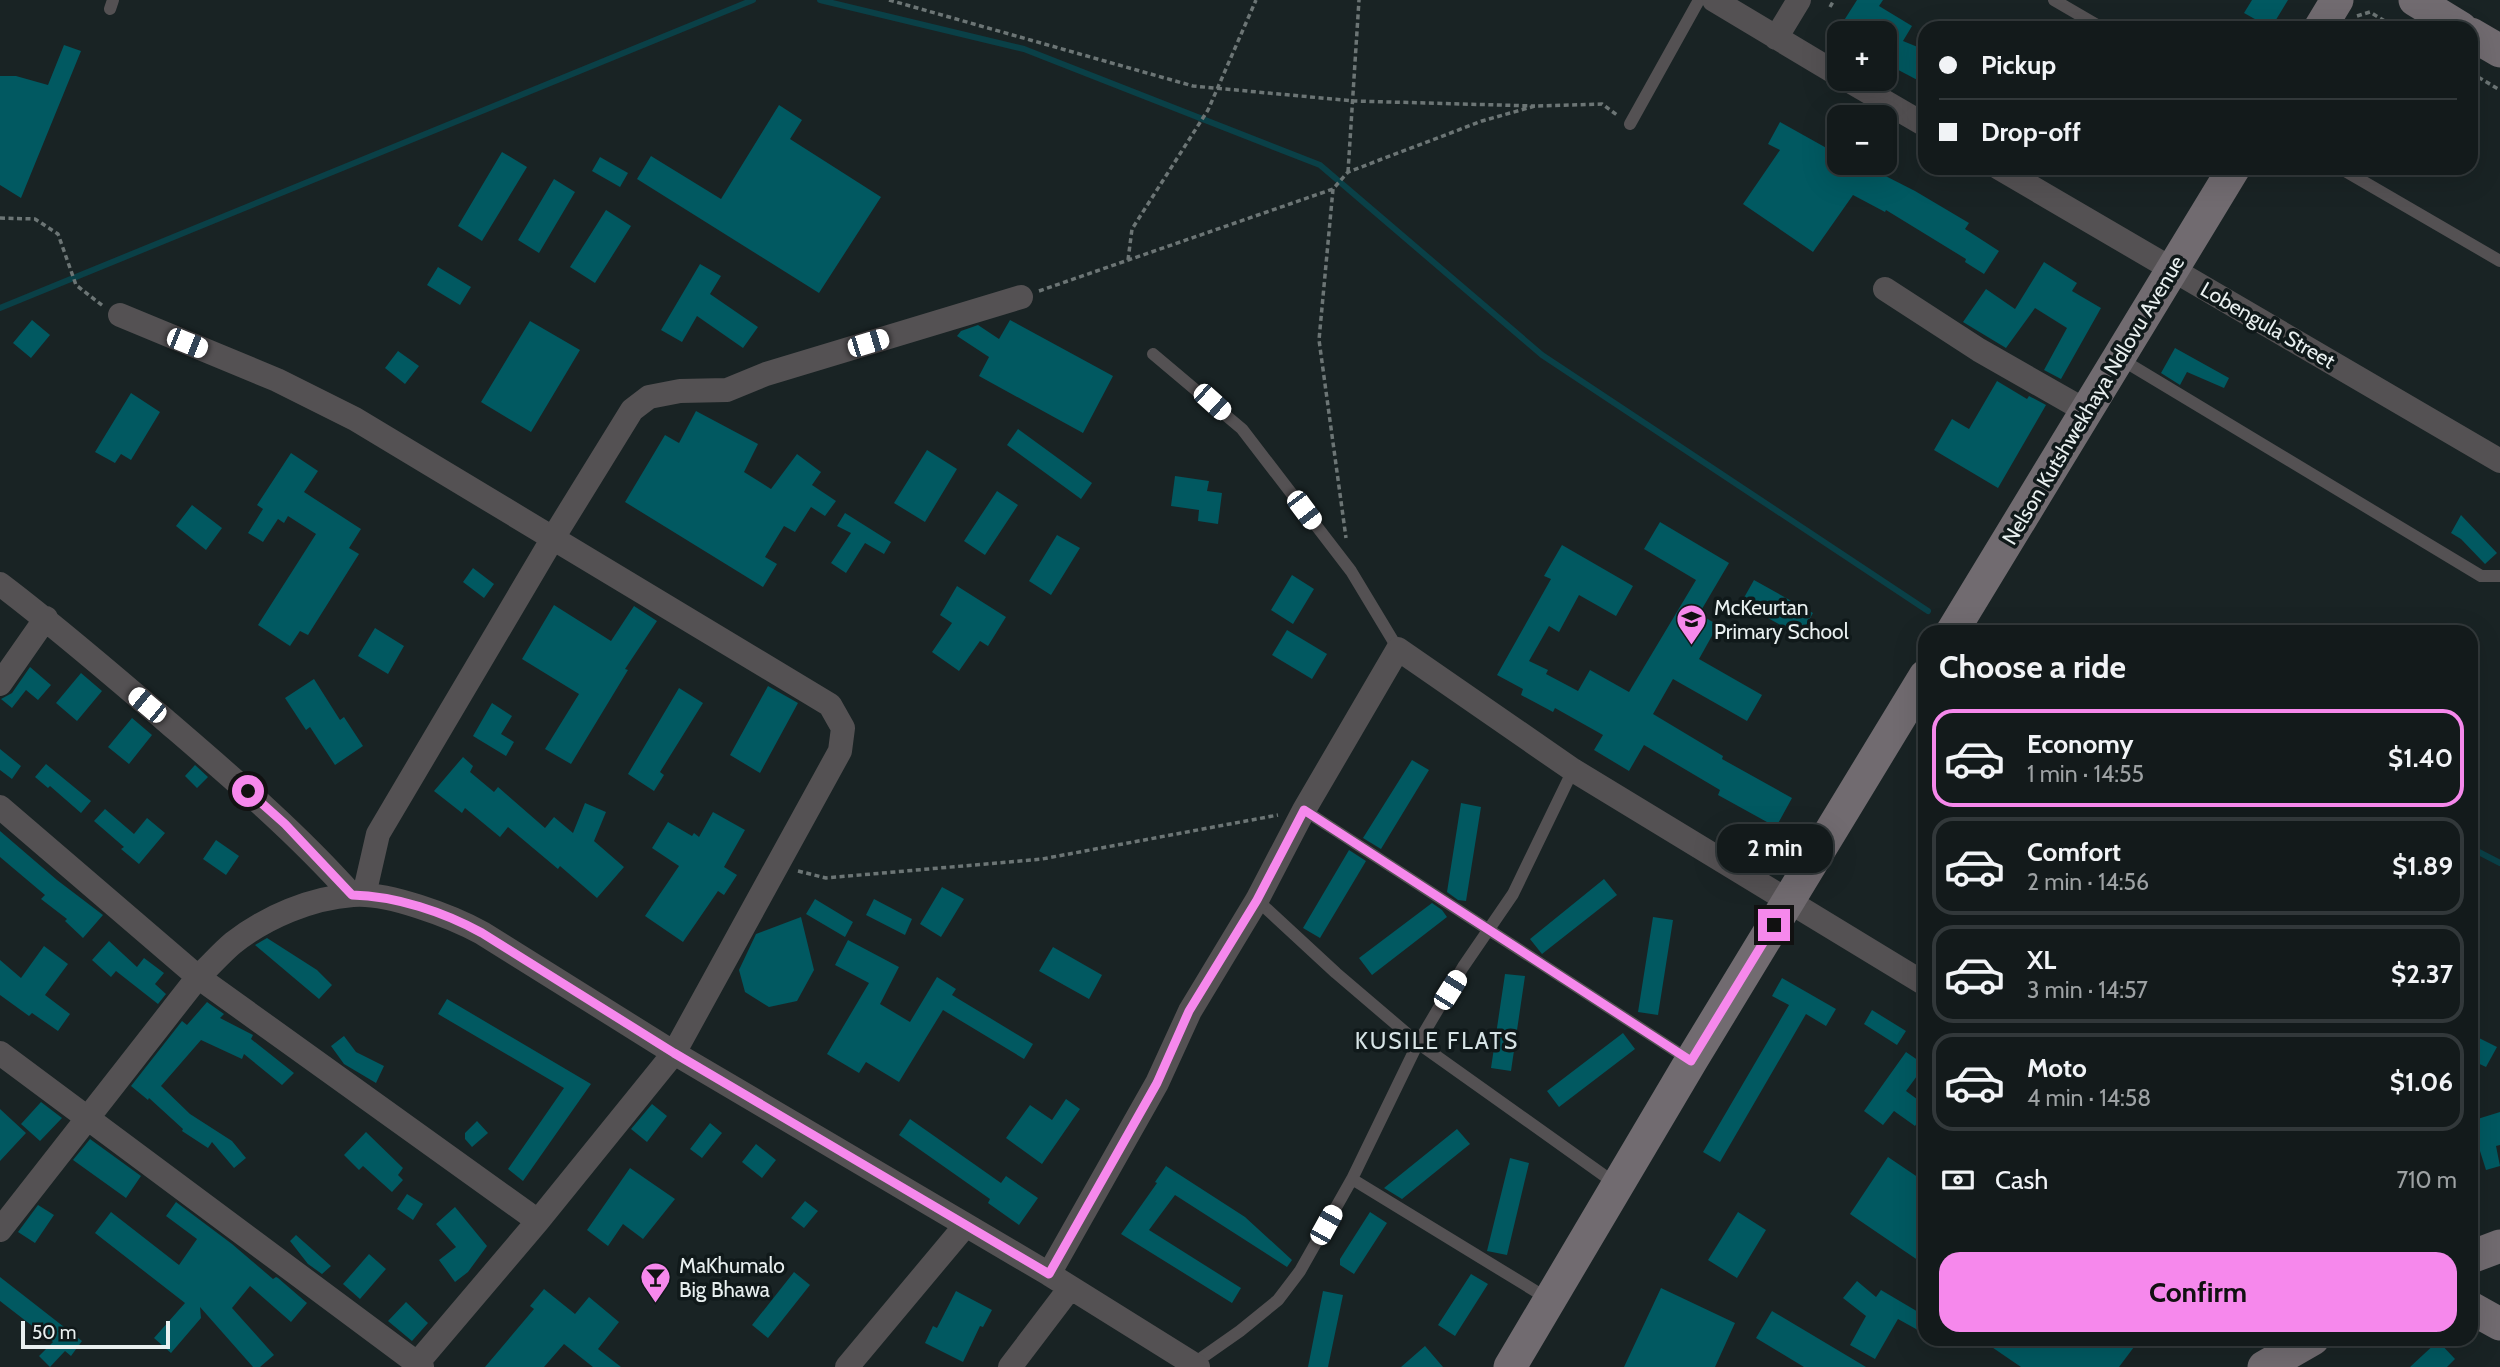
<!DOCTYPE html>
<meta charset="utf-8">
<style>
body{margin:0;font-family:Cabin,sans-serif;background:#202728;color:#f1f3f6;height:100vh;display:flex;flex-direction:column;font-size:26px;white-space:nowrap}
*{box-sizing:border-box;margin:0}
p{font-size:23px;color:#9da1a3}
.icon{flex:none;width:38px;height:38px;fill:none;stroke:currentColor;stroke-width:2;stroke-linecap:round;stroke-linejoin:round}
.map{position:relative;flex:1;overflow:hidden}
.drawer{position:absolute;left:1918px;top:625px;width:560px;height:721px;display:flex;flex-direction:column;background:#131a1b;border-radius:21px;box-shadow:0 7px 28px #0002,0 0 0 2px #32383a}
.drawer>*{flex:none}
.top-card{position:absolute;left:1918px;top:21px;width:560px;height:154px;border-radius:21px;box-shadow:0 7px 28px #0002,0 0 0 2px #32383a;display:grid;align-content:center;height:154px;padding:0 21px;background:#131a1b}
.fabs{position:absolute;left:1827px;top:21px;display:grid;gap:14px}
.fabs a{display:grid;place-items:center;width:70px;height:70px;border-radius:14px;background:#131a1b;box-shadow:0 7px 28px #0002,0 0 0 2px #32383a;font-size:35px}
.scale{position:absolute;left:21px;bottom:18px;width:149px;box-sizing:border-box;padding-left:7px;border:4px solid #e9f0f0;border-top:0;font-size:19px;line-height:24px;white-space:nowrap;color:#e9f0f0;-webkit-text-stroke:5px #10191a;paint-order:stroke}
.end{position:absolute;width:32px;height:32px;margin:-16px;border:9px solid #f688ec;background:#111;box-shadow:0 0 0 4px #111}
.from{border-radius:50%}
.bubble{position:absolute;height:49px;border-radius:21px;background:#131a1b;box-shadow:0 7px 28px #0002,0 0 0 2px #32383a;font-size:23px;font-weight:700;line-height:49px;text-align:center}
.car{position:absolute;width:21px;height:42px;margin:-21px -10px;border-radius:9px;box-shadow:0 0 5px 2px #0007;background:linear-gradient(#fff 24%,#345 0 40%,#fff 0 76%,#345 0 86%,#fff 0)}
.top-card b{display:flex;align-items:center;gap:24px;height:66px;font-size:26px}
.top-card b+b{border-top:2px solid #32383a}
.top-card i{width:18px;height:18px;background:#f1f3f6}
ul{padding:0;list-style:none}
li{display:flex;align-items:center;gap:21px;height:98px;margin:0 14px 10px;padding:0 7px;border:4px solid #32383a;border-radius:21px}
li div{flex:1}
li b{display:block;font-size:26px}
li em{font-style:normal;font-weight:700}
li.selected{border-color:#f688ec}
li>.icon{width:63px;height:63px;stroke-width:1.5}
h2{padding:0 21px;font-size:32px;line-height:84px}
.pay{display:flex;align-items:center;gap:18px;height:77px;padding:0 21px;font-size:26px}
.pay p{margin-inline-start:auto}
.button{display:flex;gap:14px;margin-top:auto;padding:14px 21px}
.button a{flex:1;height:80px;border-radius:21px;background:#f688ec;color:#111;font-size:28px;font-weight:700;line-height:80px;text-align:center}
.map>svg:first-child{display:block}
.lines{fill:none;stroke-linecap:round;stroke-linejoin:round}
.stream{stroke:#0a4047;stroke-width:6}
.building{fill:#015961}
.path{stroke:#6c7575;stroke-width:3.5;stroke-dasharray:5 3.5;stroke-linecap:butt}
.lane{stroke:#545153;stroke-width:12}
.street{stroke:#545153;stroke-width:24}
.secondary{stroke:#716b70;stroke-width:33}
.route{stroke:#f688ec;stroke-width:9}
.labels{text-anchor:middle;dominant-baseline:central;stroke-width:7;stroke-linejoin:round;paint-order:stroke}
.street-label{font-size:21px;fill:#e9f0f0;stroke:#10191a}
.poi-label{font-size:21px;fill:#e9f0f0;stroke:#10191a;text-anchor:start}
.neighbourhood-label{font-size:23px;letter-spacing:2px;fill:#d7e4e6;stroke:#10191a}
</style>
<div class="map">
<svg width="2500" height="1367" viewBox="0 0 2500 1367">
<rect width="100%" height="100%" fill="#192324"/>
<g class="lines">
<path class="stream" d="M820,0L1024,49L1320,165L1542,355L1928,611
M0,308L753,0
M2471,848L2500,863"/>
</g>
<path class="building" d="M1857,0H1883L1879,6L1912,26L1903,41L1925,50V84L1885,63V33H1836Z
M2252,0H2288L2271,28L2244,13Z
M64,45L81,51L21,198L0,185V76H16L48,85Z
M779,105L802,120L790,139L881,197L819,293L637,179L651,156L721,199Z
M1780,122L1839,155V163H1860L1915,191L1969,223L1965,229L1999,251L1984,274L1965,262L1966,259L1886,210L1885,212L1853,195L1813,252L1743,204L1780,150L1768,144Z
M502,152L527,167L482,241L458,226Z
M600,157L628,173L620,187L592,171Z
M554,179L575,192L539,253L518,240Z
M606,210L631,226L595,283L570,267Z
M2044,262L2077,283L2072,291L2101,308L2061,379L2044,370L2067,328L2035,308L2006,348L1963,322L1986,289L2015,309Z
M700,264L721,276L710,294L758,327L743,348L697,316L682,342L661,330Z
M438,267L471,287L460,305L427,285Z
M32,320L50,335L31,358L13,343Z
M1010,320L1113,376L1083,433L979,376L989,357L957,336L961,331L978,325L999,339Z
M530,321L580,350L531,432L481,402Z
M2175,348L2229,378L2224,388L2187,372L2180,385L2161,373Z
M398,351L419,366L405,384L385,368Z
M1997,381L2027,399L2029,396L2046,405L1998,488L1934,450L1952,419L1969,429Z
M131,393L160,412L131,460L121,454L115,463L95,452Z
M696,411L758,444L744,472L771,489L797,454L821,472L812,485L836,501L825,516L811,507L795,532L784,526L765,557L777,564L763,587L625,502L665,435L679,443Z
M1018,429L1092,483L1081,499L1007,445Z
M927,450L957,469L925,522L894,503Z
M291,453L318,471L304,492L361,529L349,548L359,554L308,635L300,631L290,646L258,625L316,534L288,516L284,523L278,519L263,542L248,533L263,509L257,505Z
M1175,476L1209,481L1207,491L1222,493L1218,524L1198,521L1199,510L1171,506Z
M997,491L1018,505L985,555L964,541Z
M192,505L222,528L206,550L176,526Z
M845,513L891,542L884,554L865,543L846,573L831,563L851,533L837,526Z
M2461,515L2497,553L2485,564L2461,539L2451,533Z
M1660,522L1729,563L1699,614L1718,625L1699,659L1762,695L1747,721L1673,679L1653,714L1723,756L1722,759L1792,798L1776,827L1718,795L1720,790L1644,745L1629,771L1594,750L1603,735L1555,708L1553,712L1521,695L1523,689L1497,675L1551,579L1544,576L1562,545L1633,586L1616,616L1579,595L1559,632L1549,626L1529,661L1548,670L1546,674L1578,691L1590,670L1629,692L1696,580L1644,549Z
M1057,535L1080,548L1051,595L1029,581Z
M473,568L494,584L484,598L463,582Z
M1292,575L1314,589L1293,624L1271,610Z
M1754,580L1813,613L1800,636L1741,603Z
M957,586L1006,617L988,646L980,641L959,671L932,652L952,623L940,615Z
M554,605L611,641L634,606L657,621L625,669L628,670L571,764L545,749L579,694L522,659Z
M375,628L404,646L388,674L358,656Z
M1287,630L1327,654L1312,679L1272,655Z
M30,667L51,685L38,700L26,690L12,708L1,699L12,693Z
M81,673L102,691L77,721L56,703Z
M314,679L340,720L344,717L363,746L335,765L310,727L306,730L285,698Z
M768,686L798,703L760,773L730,755Z
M679,688L703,703L660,772L664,775L654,791L628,774Z
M492,703L512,716L501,734L514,742L506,756L473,736Z
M132,718L152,735L129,764L108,747Z
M0,749L21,766L12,779L0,770Z
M463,757L473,766L470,772L494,792L498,787L545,828L554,817L573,833L585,803L606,812L594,841L624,867L597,898L560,866L558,869L508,827L500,837L465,808L462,813L434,791Z
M1412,760L1429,770L1381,849L1363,838Z
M46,764L91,801L81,813L50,786L48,788L35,777Z
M195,765L208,777L197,788L185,776Z
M1461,803L1481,807L1466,901L1458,900L1447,892Z
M105,809L134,834L147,818L165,833L139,864L121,849L124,847L94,821Z
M713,812L745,830L724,867L737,875L724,895L718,891L683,942L645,916L679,866L652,848L668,822L692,836L694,833L699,837Z
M0,831L57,880L103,915L83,938L65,921L67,919L41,899L45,895L0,857Z
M216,840L239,856L226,875L203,859Z
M1349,850L1366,861L1320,938L1303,928Z
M1604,879L1617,895L1542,954L1530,939Z
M942,887L964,899L941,937L920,924Z
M815,899L853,922L845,937L806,914Z
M874,899L912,919L905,935L866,915Z
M1432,903L1442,910L1447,917L1372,975L1359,958Z
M801,917L814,970L797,1001L769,1007L745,992L739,970L756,934Z
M1653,917L1673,920L1658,1015L1638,1012Z
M267,938L317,970L332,985L319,999L255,945Z
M848,940L899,967L880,1004L910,1022L937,977L956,989L952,995L1033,1044L1024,1059L943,1010L899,1082L866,1062L859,1073L827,1054L869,983L835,965Z
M109,941L137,967L144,958L164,973L155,984L166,994L158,1004L116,971L111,977L92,960Z
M44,946L68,964L45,995L70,1014L58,1031L32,1013L29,1016L0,995V960L21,978Z
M1053,947L1102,975L1089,999L1039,971Z
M1505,974L1525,976L1511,1071L1491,1068Z
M1782,978L1836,1009L1826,1026L1806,1014L1720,1162L1703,1152L1789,1005L1772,996Z
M447,999L591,1084L523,1181L508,1169L564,1088L438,1014Z
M207,1002L224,1014L220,1018L253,1035L251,1039L294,1073L282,1085L244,1054L242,1059L201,1040L161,1086L190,1114L232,1141L246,1158L234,1168L212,1142L208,1148L182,1131L183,1129L149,1098L148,1100L131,1086L182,1021L187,1025Z
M1872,1010L1906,1031L1897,1045L1864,1024Z
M1623,1033L1635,1049L1559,1107L1547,1091Z
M2471,1034L2497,1047L2486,1067L2471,1060Z
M344,1036L356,1052L384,1066L376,1083L344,1064L331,1046Z
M1906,1052L1925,1065L1906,1091L1925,1105V1111L1915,1126L1894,1111L1883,1125L1864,1111Z
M1066,1099L1080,1109L1042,1164L1006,1138L1030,1105L1052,1120Z
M41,1102L62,1118L40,1141L21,1124Z
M652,1104L667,1116L647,1142L631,1129Z
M0,1109L26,1133L0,1161Z
M2500,1112V1145L2496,1146L2500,1166L2486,1170L2480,1151L2471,1154V1121Z
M910,1119L1001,1183L1006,1176L1038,1198L1019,1225L988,1203L990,1199L899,1135Z
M477,1121L488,1133L472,1147L465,1139V1133Z
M710,1123L722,1133L702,1158L690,1149Z
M1457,1129L1470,1144L1402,1199L1384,1188Z
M366,1132L403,1168L398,1175L403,1180L392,1192L363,1166L359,1170L344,1155Z
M90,1139L141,1176L126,1198L73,1160Z
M756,1144L776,1160L762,1178L742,1162Z
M1888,1157L1925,1182V1265L1850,1214Z
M1510,1158L1529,1163L1507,1255L1487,1251Z
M1166,1166L1245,1217L1292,1260L1287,1267L1175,1195L1149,1230L1241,1288L1232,1303L1121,1234L1157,1183L1155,1182Z
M630,1168L675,1199L643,1239L623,1224L608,1246L587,1230Z
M407,1194L423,1204L413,1220L397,1209Z
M805,1201L818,1211L804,1228L791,1218Z
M176,1202L232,1244L273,1279L276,1277L278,1278L307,1303L291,1322L250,1286L232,1308L274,1355L260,1367H253L200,1307L201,1318L171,1353L154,1338L185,1303L95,1233L111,1212L179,1265L197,1239L166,1216Z
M38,1205L54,1215L35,1243L18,1232Z
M455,1207L487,1246L468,1272L455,1282L439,1260L456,1247L436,1224Z
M1370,1212L1387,1223L1354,1274L1340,1265V1259Z
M1738,1212L1766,1230L1737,1278L1708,1260Z
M296,1235L331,1266L322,1274L308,1264L290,1241Z
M369,1254L386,1269L360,1299L343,1284Z
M794,1272L810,1285L768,1338L752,1325Z
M1471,1274L1488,1284L1455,1336L1438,1325Z
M0,1277L82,1341L71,1356L65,1351L50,1367L39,1356L53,1342L0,1301Z
M1857,1281L1876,1297L1881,1290L1925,1316V1334L1898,1319L1875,1359L1850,1345L1866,1316L1843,1298Z
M1661,1288L1735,1323L1715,1367H1624Z
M544,1289L575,1314L589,1297L619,1322L598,1349L621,1367H593L564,1344L544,1367H485L534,1309L530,1306Z
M956,1291L992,1310L983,1327L980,1326L963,1362L925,1343L933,1326L937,1328Z
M1323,1291L1343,1295L1328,1367H1308Z
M406,1302L428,1323L412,1341L388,1321Z
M1772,1311L1866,1367H1804L1756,1338Z
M1980,1339H2140L2119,1367H2021Z
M2438,1341L2455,1359L2447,1367H2410Z
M1425,1346L1443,1367H1401Z"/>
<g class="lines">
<path class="path" d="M889,0L1193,86L1354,101L1535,106
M1830,7L1834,0
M2357,16L2370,12L2396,28
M2471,73L2500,90
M1348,172L1359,0
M1333,189L1319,340L1346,538
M0,218L35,219L58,234L76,285L103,306
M1128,260L1132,229L1208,110L1256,0
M1039,291L1333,189L1348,172L1482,121L1535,106L1602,104L1617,115
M798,871L826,878L1042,859L1278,815"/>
<path class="lane" d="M2054,0L2102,28
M110,9L113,0
M1630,124L1699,0
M2340,168L2500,261
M1153,354L1242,429L1351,571L1398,649
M2119,358L2481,576H2500
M1304,810L1691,1061
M1257,900L1336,973L1418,1043L1616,1184
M1352,1179L1550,1300
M1193,1364L1240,1331L1278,1300L1300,1271L1352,1179L1418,1043L1463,967L1513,894L1573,770"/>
<path class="street" d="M1714,0L1839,75
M1776,38L1799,0
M1846,79L1925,125
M1999,168L2500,461
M1885,289L1979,350L2086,411
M120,315L277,380L355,419L830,705L843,728L840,751L674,1053L538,1221L414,1367
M0,584C57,627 111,674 165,720C230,776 295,831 352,895
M0,684L46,618
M0,807L198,977L538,1221
M364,895L378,834L553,538L632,410L649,397L680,391L727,390L766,374L1021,297
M0,1053L422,1367
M0,1230L198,977C210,966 221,953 233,943C266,917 311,898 353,895C387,892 451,916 482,933L674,1053L1049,1274L1198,1367
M1049,1274L1157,1083L1190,1011L1257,900L1304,810L1398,649L1573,770L1925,984
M847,1367L965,1226
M1010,1367L1070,1288"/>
<path class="secondary" d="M2415,0L2461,28
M2320,28L2337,0
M2471,34L2500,51
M1952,632L2234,168
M2471,1257L2500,1246
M2471,1308L2500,1324
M1510,1367L1691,1061L1925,676
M2264,1367L2313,1339"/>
</g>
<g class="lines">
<path class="route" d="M248,791L285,824L352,895C396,896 444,912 482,933L674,1053L1049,1274L1157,1083L1189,1011L1257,900L1304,810L1691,1061L1774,925"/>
</g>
<defs>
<symbol id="school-pin" viewBox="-11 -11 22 30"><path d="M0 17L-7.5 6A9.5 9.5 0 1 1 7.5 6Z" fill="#f688ec" stroke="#10191a"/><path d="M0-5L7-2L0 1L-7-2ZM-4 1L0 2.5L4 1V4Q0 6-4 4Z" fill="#111"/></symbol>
<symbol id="bar-pin" viewBox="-11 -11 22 30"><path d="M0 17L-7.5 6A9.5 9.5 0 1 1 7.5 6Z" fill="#f688ec" stroke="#10191a"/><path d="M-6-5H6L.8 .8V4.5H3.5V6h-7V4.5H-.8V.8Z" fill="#111"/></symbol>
</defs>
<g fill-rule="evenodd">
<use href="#school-pin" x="1674" y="602" width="35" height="47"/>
<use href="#bar-pin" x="638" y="1260" width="35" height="47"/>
</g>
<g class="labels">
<g class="street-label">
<text transform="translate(2268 325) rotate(30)">Lobengula Street</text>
<text transform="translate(2093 400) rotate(-59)">Nelson Kutshwekhaya Ndlovu Avenue</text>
</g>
<g class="poi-label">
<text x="1714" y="607">McKeurtan<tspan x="1714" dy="24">Primary School</tspan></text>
<text x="679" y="1265">MaKhumalo<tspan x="679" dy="24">Big Bhawa</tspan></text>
</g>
<g class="neighbourhood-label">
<text x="1437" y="1041">KUSILE FLATS</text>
</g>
</g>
</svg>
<div class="fabs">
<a>+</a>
<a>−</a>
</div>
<div class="scale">50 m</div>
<i class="end from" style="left:248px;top:791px"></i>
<i class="end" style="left:1774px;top:925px"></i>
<div class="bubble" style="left:1717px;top:824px;width:116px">2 min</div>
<i class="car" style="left:187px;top:343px;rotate:112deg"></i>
<i class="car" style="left:868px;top:343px;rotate:73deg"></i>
<i class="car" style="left:1212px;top:402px;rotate:132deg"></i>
<i class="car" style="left:1304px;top:510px;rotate:143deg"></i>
<i class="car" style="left:147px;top:705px;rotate:310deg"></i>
<i class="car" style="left:1450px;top:990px;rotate:32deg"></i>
<i class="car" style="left:1326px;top:1225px;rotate:29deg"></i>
<div class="top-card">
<b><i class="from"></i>Pickup</b>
<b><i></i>Drop-off</b>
</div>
<section class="drawer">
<h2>Choose a ride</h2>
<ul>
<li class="selected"><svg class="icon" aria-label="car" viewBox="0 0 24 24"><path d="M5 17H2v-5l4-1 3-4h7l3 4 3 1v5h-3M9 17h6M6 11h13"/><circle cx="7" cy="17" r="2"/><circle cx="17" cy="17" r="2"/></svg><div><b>Economy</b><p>1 min · 14:55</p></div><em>$1.40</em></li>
<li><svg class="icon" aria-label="car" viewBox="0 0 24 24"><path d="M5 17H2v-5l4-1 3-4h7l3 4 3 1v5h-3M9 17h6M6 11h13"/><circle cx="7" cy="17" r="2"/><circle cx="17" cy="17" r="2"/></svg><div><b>Comfort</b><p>2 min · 14:56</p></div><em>$1.89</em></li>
<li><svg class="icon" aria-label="car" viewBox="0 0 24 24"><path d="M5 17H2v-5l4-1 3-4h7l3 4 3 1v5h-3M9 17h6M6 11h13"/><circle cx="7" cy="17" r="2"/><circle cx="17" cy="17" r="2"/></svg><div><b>XL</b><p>3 min · 14:57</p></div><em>$2.37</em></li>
<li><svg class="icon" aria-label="car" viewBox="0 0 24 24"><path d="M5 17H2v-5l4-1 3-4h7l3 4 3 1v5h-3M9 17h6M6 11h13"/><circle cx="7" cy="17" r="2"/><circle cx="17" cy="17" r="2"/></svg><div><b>Moto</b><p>4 min · 14:58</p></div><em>$1.06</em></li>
</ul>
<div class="pay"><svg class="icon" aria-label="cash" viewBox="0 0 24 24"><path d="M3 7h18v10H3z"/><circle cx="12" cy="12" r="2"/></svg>Cash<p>710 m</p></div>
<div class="button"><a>Confirm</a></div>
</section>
</div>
